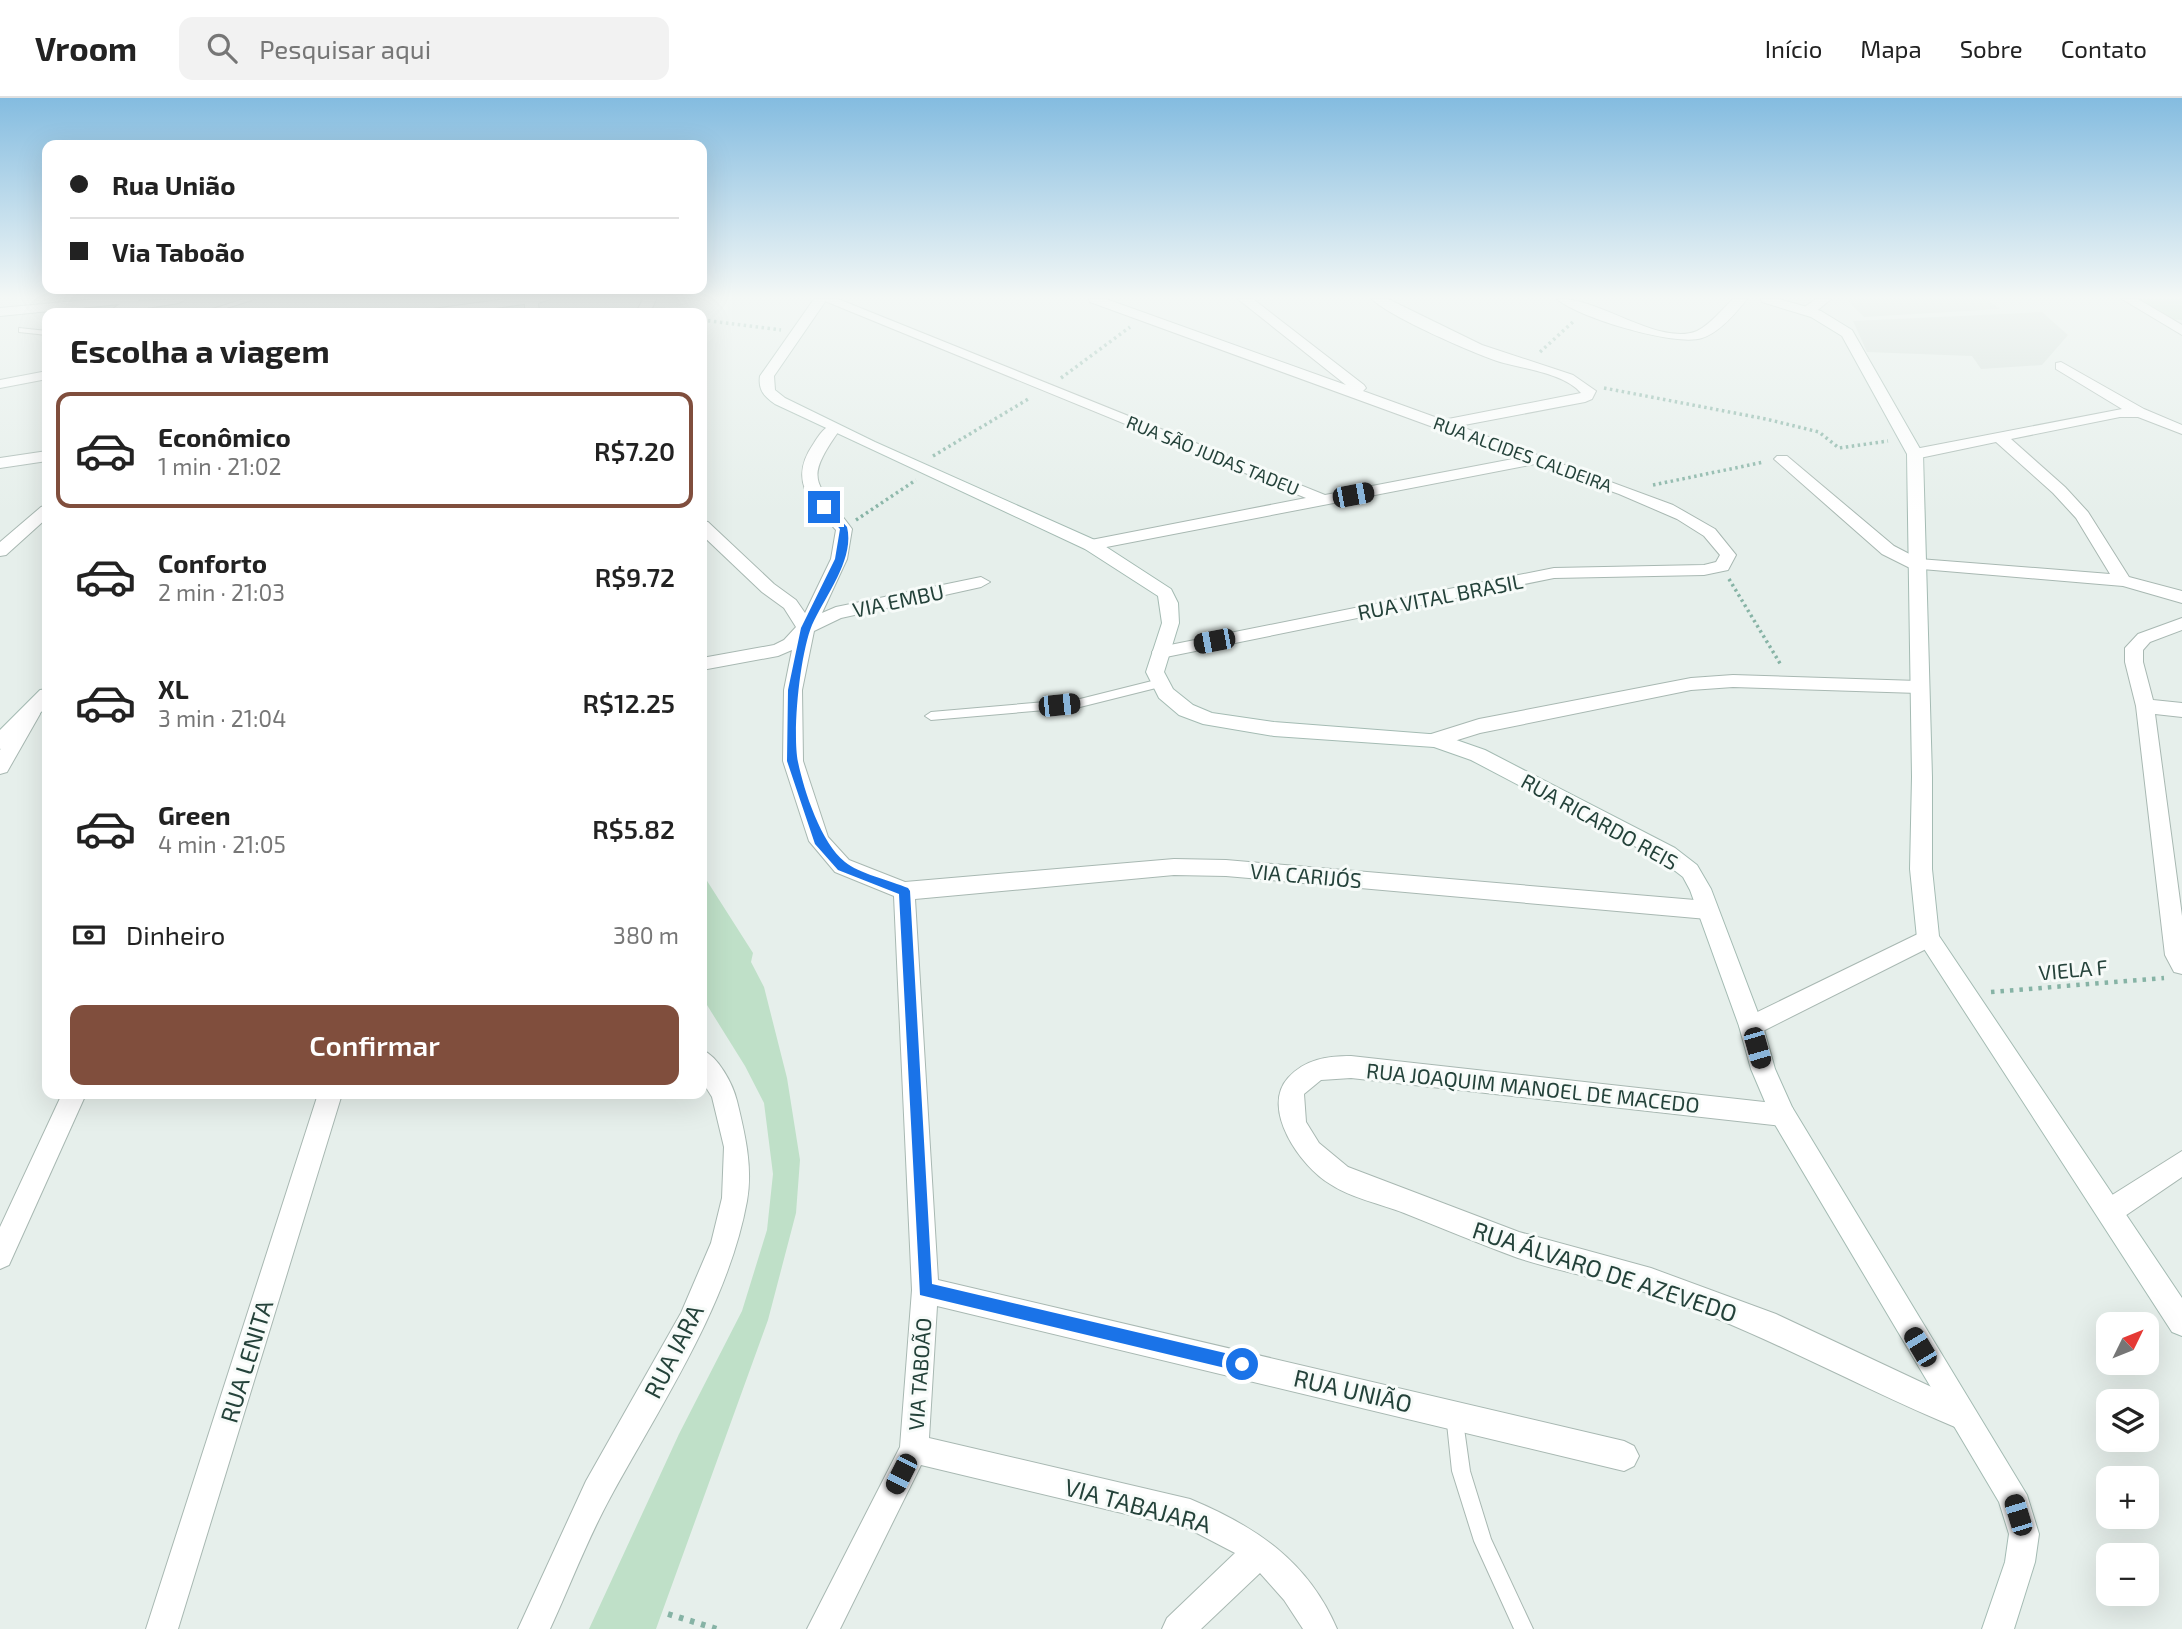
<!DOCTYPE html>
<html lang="pt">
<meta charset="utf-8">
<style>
body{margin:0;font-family:"Exo 2",sans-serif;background:#f2f2f2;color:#222;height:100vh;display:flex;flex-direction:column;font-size:26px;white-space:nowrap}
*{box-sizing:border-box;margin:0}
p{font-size:23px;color:#767676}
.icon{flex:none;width:38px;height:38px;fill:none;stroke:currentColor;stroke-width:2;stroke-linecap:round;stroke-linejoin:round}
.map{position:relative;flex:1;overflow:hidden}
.panel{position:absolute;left:42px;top:210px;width:665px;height:791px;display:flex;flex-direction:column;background:#fff;border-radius:14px;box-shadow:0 7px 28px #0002}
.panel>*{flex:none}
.banner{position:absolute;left:42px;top:42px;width:665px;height:154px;border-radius:14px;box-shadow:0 7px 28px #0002;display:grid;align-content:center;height:154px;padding:0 28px;background:#fff}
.needle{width:46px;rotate:47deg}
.fabs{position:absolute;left:2096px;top:1214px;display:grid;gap:14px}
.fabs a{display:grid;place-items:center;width:63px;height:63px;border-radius:14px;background:#fff;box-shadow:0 7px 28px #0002;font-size:35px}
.end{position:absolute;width:32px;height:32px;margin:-16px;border:9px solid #1a73e8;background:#fff;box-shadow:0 0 0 4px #fff}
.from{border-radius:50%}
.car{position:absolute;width:21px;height:42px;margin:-21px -10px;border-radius:9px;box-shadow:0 0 5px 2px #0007;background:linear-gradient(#222 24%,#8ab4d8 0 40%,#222 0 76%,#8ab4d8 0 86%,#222 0)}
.banner b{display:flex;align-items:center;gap:24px;height:66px;font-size:26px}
.banner b+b{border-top:2px solid #e0e0e0}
.banner i{width:18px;height:18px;background:#222}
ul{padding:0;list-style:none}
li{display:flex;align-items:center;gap:21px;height:116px;margin:0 14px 10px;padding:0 14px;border:4px solid transparent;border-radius:14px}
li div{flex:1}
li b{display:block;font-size:26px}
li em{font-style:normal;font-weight:600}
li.selected{border-color:#804e3d}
li>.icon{width:63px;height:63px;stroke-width:1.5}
h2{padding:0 28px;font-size:32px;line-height:84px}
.pay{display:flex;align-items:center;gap:18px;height:77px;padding:0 28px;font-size:26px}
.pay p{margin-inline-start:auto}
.button{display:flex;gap:14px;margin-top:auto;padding:14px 28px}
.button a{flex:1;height:80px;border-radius:14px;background:#804e3d;color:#fff;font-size:28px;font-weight:600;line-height:80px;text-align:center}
header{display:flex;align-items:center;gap:42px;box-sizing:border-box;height:98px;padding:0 35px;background:#fff;border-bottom:2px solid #e0e0e0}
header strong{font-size:33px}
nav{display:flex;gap:38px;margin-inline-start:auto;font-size:24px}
.search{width:490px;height:63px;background:#f2f2f2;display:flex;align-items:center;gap:18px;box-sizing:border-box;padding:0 24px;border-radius:14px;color:#767676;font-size:26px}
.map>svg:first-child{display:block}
.built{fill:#d4dfda}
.green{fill:#bfe0c8}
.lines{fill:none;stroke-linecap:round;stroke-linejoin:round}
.lane-casing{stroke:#a8b8b2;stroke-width:2}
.street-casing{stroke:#a8b8b2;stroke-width:2}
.secondary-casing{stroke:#a4bbb3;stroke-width:2}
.path-far2{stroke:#86b3a5;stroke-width:3.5;stroke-dasharray:2.5 3.5;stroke-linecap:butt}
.path-far1{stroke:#86b3a5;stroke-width:4.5;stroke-dasharray:3.5 6;stroke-linecap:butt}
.path{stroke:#86b3a5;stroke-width:6;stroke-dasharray:4.5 7;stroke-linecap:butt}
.lane{fill:#fff;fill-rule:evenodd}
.street{fill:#fff;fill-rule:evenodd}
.secondary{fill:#fff;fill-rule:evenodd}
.route{fill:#1a73e8}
.labels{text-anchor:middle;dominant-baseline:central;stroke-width:6;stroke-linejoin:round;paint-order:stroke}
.far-street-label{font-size:18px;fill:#24423a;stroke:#f7fbf9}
.street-label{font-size:21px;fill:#24423a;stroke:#f7fbf9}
.near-street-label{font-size:24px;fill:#24423a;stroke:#f7fbf9}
</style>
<header>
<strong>Vroom</strong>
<div class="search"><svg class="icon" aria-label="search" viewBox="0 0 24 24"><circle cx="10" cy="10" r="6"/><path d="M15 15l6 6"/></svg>Pesquisar aqui</div>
<nav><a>Início</a><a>Mapa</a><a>Sobre</a><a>Contato</a></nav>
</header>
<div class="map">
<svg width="2182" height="1531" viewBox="0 0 2182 1531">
<rect width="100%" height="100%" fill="#e6efeb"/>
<path class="built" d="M1848,201H1987L2000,211L1864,219L1847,202Z
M2042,214L2068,237L2042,267L1981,271L1972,258L1867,254L1853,223Z"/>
<path class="green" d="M2133,201H2182V222L2165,221Z
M702,775L753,855L751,864L764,889L787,980L800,1062L796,1115L768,1222L656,1531H589L679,1336L742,1213L767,1132L773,1076L764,1005L745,968L702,899Z"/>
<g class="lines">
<defs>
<path id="lane" d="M244,201H255L211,215H200Z
M19,230L47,233V237L19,234Z
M1160,581L1164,582L1165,585L1164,588L1080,609L931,622L925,618L931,614L1080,601Z
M1454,1308L1460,1310L1462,1316L1470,1373L1491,1441L1533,1531H1514L1474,1443L1452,1373L1446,1316L1448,1310Z"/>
<path id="street" d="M525,201H550L538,205L539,215H525Z
M643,201H656L650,215H636Z
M820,201H838L1325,397L1518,360L1090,204L1089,201H1106L1346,287L1238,201H1253L1364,287L1366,290L1363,293L1443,322L1581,295C1564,275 1523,271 1497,263C1471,254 1390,219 1372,201H1388L1482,247L1573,277L1596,293L1592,301L1585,304L1459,328L1673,407L1715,431L1736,457L1728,472L1704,477L1554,480L1161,560L1155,558L1152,554L1155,550L1554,470L1704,467L1716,464L1720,457L1704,438L1677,421L1619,396L1535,366L1091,452L1085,451L1083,447L1091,442L1306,400Z
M1557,201C1597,198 1659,249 1697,233C1711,226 1722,211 1733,201H1747C1736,215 1719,235 1702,240C1675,249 1577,219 1557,201Z
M1816,201H1831L1813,216H1803V210Z
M2122,201H2138L2182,227V237Z
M2061,264L2144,311L2182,327V336L2138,319H2120L2011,341L2065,389L2088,414L2129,479L2182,493V505L2123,488L1910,470L1882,456L1774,361L1777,358H1787L1894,448L1919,461L2110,476L2076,420L2053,395L1996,344L1915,361L1907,356L1915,351L2122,311L2056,271V265Z
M47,273V281L0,290V282Z
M834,326L841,330C801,386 817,383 852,431L847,461L822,515L836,509L981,479L990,484L981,489L841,520L814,533L802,592L803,663L828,739L849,762L905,784L1174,761L1226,762L1707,803L1715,806L1718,812L1715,818L1707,821L1226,778L1174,777L915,801L938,1182L1624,1343L1634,1348L1639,1358L1634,1368L1624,1373L937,1208L929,1340L1190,1401C1255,1428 1308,1463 1337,1531H1303L1284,1502L1260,1475L1201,1531H1162L1167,1520L1235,1455L1189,1431L921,1367L840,1531H807L900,1349L912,1192L894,798L835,774L809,743L783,663L784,592L792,552L778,558L702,572V560L774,547L784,542L796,529L784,510L762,494L702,437V423L708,424L774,486L796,502L805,515L831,461L836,432C809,403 788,382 814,345C819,337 825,328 834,326Z
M47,353V363L0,370V360Z
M47,407V420L6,457L0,458V444L41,409Z
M2182,520V532L2150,544L2143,552V564L2153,602L2182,605V619L2155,616L2182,818V876L2174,874L2165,857L2136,608L2125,564V550L2138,536Z
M1733,577L1918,583L1925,584L1927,589L1925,594L1918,595L1733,589L1691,592L1480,635L1435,649L1428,647L1425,642L1428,637L1479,621L1691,580Z
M31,609L38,611L40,616L7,674L0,676V652L24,611Z
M1928,831L1936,834L1939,840L1936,846L1759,935L1751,938L1743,935L1739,928L1743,921Z
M702,952C718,958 733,986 737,1003C745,1036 753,1069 747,1103C728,1208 660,1308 610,1400C587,1442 570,1488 550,1531H518L586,1383L681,1215L711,1145L722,1100L724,1049L712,999L702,983Z
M1351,958L1783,1006L1792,1009L1795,1017L1792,1025L1783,1028L1351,980L1321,982L1304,996L1306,1024L1319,1045L1348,1069L1519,1134L1651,1170L1776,1216L1972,1308L1976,1318L1972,1328L1962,1332C1857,1289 1759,1232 1651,1196C1607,1182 1561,1174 1518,1160C1480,1146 1442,1130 1404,1115C1381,1106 1351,1100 1330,1086C1301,1069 1260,1011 1288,980C1305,961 1327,958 1351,958Z
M62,996H86L9,1167L0,1171V1129Z
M318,996H342L178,1531H146Z
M2182,1053V1079L2119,1122L2110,1125L2101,1122L2097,1113L2101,1104Z"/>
<path id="secondary" d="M97,201H139L138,203L186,201L179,205L121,214L114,210L120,206L0,218V210Z
M506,201H538L531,205L459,215H426L433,211Z
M814,201H827L774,278L775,292L785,300L875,344L1097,443L1171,491L1178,505L1179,525L1164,574L1173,591L1193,607L1212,615L1274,624L1442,637L1485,652L1675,750L1697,767L1711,791L1763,928L1775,971L1792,1009L2027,1397L2039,1436L2035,1464L2014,1531H1982L2005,1464L2009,1436L1999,1404L1774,1025L1751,971L1739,928L1690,792L1683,779L1661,762L1471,662L1434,649L1274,638L1203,626L1179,617L1159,600L1146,574L1162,525L1158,498L1085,451L775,306C764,298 758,292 760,278Z
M1761,201H1779L1821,213L1852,232L1923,356L1932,679V771L1939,838L2182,1200V1238L2172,1234L1917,840L1910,771L1912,679L1907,356L1842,238L1811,219L1762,204Z
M47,591V608L7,649L0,651V632L40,592Z"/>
</defs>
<use href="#lane" class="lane-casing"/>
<use href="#street" class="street-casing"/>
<use href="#secondary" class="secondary-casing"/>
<path class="path-far2" d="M702,222L781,232
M1540,254L1575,222
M1061,280L1130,229
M1604,290L1766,321L1819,334L1839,350L1888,343
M933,358L1030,300
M1653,387L1764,364
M856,422L916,382
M1729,481L1781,567"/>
<path class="path-far1" d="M1991,894L2164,880"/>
<path class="path" d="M668,1516L717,1531"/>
<use href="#lane" class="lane"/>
<use href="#street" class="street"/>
<use href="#secondary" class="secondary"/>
</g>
<linearGradient id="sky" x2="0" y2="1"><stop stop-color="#84bce0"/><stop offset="0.48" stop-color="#f4f8f6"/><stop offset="1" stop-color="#f4f8f6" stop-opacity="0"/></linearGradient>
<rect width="2182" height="415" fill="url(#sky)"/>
<path class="route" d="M821,407H827L847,429C855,461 825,498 812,527C800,556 792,634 798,664C804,693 821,745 845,764C858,775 891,783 908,790L910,793L932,1186L1242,1259L1247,1261L1250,1266L1247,1271L1242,1274L920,1197L899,796L838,772L815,746L787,663L788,592L801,530L835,461L840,431L821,411Z"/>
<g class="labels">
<g class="far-street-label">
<text transform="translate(1523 356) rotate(20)">RUA ALCIDES CALDEIRA</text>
<text transform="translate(1213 357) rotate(22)">RUA SÃO JUDAS TADEU</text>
</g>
<g class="street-label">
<text transform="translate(1440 498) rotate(-11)">RUA VITAL BRASIL</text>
<text transform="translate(898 502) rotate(-12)">VIA EMBU</text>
<text transform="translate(1600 723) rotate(29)">RUA RICARDO REIS</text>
<text transform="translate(1306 777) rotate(5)">VIA CARIJÓS</text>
<text transform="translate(2073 871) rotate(-5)">VIELA F</text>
<text transform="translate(1533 989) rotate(6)">RUA JOAQUIM MANOEL DE MACEDO</text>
<text transform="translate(919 1276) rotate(-86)">VIA TABOÃO</text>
</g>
<g class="near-street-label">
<text transform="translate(1605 1173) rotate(18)">RUA ÁLVARO DE AZEVEDO</text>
<text transform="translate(673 1253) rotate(-63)">RUA IARA</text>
<text transform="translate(246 1263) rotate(-73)">RUA LENITA</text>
<text transform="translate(1353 1292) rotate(13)">RUA UNIÃO</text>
<text transform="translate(1138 1407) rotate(15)">VIA TABAJARA</text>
</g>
</g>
</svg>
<div class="fabs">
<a><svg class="needle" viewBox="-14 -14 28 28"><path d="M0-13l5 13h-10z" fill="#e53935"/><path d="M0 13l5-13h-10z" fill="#767676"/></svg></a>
<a><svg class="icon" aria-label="layers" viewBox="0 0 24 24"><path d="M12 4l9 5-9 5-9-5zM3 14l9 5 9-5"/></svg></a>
<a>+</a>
<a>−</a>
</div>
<i class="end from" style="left:1242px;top:1266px"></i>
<i class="end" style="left:824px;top:409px"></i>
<i class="car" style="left:1353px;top:397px;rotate:79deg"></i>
<i class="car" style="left:1214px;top:543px;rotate:259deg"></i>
<i class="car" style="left:1059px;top:607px;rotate:84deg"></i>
<i class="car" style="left:1757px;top:950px;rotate:164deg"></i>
<i class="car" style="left:1920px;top:1249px;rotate:329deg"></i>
<i class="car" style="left:901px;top:1376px;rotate:207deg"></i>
<i class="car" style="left:2018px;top:1417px;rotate:343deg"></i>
<div class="banner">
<b><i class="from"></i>Rua União</b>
<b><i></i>Via Taboão</b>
</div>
<section class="panel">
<h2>Escolha a viagem</h2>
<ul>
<li class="selected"><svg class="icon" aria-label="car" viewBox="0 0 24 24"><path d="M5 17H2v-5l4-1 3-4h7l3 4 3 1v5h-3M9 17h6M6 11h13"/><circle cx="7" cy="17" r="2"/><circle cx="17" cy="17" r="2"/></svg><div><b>Econômico</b><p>1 min · 21:02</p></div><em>R$7.20</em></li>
<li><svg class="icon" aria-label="car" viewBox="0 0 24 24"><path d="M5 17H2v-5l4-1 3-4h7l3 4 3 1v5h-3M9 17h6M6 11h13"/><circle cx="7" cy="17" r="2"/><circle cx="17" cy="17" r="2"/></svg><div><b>Conforto</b><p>2 min · 21:03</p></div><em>R$9.72</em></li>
<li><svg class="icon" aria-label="car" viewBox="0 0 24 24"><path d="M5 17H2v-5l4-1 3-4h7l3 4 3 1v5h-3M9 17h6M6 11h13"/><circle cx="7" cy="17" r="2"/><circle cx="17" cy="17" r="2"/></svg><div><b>XL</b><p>3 min · 21:04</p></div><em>R$12.25</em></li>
<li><svg class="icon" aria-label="car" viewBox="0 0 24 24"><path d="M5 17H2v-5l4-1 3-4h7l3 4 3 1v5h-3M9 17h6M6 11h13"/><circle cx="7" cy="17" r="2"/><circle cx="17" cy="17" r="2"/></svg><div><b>Green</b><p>4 min · 21:05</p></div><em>R$5.82</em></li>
</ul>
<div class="pay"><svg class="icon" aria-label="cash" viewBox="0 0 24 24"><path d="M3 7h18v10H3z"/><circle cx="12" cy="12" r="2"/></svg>Dinheiro<p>380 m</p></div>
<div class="button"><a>Confirmar</a></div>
</section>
</div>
